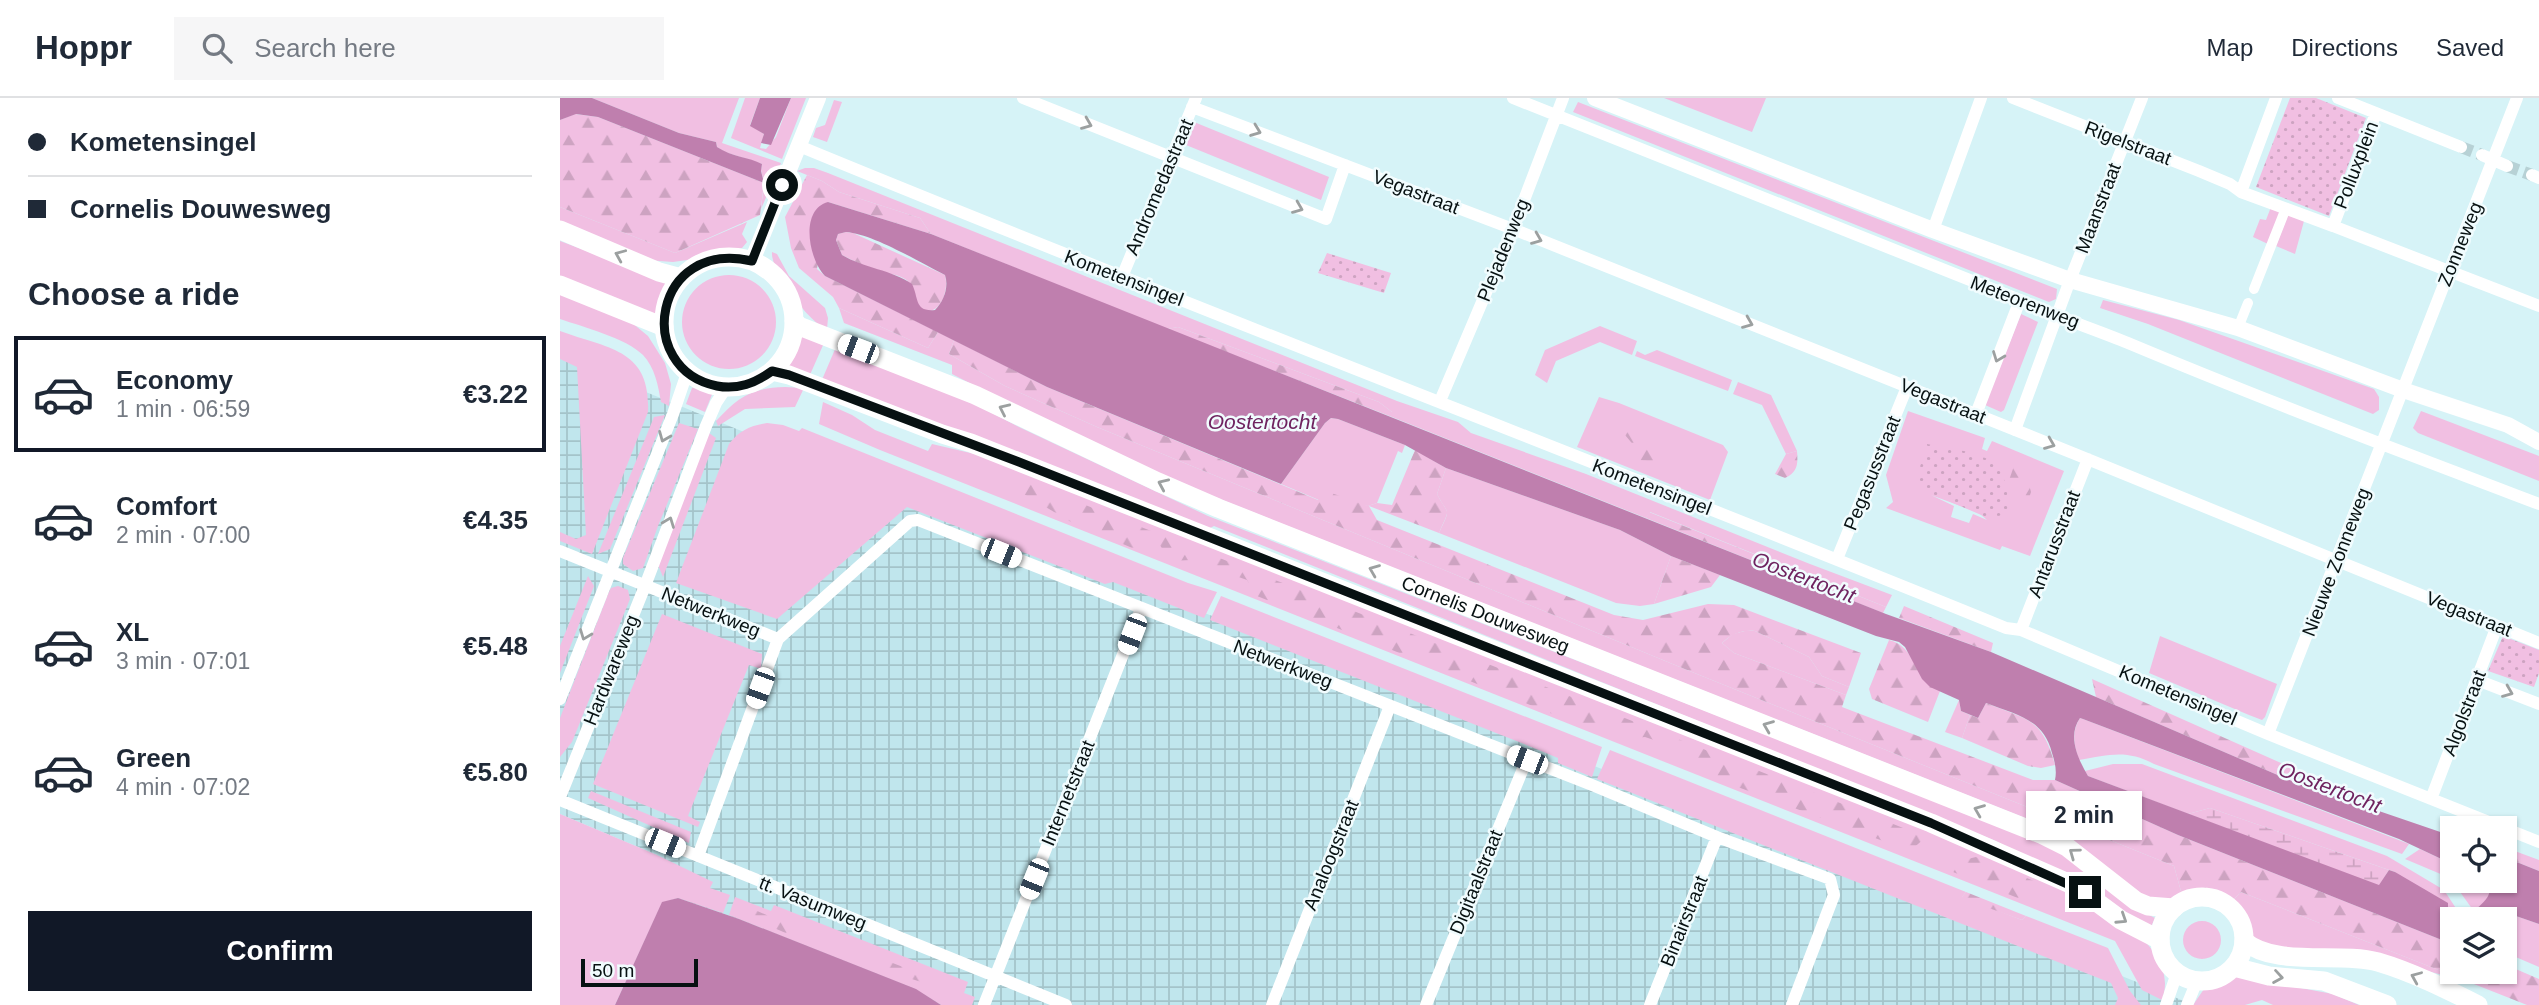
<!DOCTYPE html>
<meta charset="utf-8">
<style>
body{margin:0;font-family:Helvetica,sans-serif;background:#f6f6f7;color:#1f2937;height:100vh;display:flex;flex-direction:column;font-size:26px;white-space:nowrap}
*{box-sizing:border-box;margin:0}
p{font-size:23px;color:#747a83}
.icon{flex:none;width:38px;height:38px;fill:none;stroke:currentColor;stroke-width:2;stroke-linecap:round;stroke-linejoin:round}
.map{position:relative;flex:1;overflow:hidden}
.panel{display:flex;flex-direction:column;background:#fff;width:560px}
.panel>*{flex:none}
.banner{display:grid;align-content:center;height:154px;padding:0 28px;background:#fff}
.tools{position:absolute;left:1880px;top:718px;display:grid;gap:14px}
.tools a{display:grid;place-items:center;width:77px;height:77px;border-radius:0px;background:#fff;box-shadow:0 2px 5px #0004;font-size:35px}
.scale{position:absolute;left:21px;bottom:18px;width:117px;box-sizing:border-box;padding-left:7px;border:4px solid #071112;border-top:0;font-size:19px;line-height:24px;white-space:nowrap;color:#071112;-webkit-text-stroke:5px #f1fcfe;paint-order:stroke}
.end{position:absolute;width:32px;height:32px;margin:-16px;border:9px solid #071112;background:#fff;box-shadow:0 0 0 4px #fff}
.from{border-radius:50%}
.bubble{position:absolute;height:49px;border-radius:0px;background:#fff;box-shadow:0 2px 5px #0004;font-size:23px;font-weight:700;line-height:49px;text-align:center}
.car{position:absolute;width:21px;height:42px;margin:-21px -10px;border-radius:9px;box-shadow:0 0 5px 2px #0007;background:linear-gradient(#fff 24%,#345 0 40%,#fff 0 76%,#345 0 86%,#fff 0)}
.banner b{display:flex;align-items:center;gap:24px;height:66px;font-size:26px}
.banner b+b{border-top:2px solid #e0e1e3}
.banner i{width:18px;height:18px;background:#1f2937}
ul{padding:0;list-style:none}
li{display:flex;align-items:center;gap:21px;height:116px;margin:0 14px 10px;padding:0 14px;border:4px solid transparent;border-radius:0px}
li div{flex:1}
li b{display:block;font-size:26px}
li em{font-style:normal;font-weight:700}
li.selected{border-color:#111827}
li>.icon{width:63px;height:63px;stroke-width:1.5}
h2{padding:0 28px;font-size:32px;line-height:84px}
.button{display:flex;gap:14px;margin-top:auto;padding:14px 28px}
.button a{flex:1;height:80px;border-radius:0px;background:#111827;color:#fff;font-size:28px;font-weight:700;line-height:80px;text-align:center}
header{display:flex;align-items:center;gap:42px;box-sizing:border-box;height:98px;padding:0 35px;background:#fff;border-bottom:2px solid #e0e1e3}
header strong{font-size:33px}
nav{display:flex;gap:38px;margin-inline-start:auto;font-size:24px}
.search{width:490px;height:63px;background:#f6f6f7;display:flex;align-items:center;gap:18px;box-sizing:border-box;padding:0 24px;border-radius:0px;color:#747a83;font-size:26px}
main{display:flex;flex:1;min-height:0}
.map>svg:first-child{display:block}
.industrial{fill:url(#industrial-grid)}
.green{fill:#f1bfe2;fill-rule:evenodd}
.forest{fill:url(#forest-firs)}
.wetland{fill:url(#wetland-marsh)}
.park{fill:url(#park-dots)}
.water{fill:#bf7fae;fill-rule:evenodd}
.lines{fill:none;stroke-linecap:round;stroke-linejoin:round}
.minor-tunnel{stroke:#b7d1d5;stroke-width:12;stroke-dasharray:12 6;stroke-linecap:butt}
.pedestrian{stroke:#fff;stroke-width:10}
.minor{stroke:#fff;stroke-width:12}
.tertiary{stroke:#fff;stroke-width:16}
.secondary{stroke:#fff;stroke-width:19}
.oneway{stroke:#9ca0a0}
.route{stroke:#071112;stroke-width:9}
.labels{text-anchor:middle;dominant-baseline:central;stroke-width:5;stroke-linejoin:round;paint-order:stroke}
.street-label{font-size:19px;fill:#071112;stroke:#f1fcfe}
.water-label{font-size:21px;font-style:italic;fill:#6f2360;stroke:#f1fcfe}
</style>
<header>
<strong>Hoppr</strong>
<div class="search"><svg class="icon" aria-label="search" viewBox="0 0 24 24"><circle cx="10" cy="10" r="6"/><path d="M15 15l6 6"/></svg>Search here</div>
<nav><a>Map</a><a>Directions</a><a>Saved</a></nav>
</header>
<main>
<section class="panel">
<div class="banner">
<b><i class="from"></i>Kometensingel</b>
<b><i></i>Cornelis Douwesweg</b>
</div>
<h2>Choose a ride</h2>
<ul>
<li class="selected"><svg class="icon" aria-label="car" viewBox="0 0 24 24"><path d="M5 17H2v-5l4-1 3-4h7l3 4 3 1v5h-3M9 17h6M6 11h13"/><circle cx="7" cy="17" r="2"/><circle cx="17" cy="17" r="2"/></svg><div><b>Economy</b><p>1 min · 06:59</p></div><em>€3.22</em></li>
<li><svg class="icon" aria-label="car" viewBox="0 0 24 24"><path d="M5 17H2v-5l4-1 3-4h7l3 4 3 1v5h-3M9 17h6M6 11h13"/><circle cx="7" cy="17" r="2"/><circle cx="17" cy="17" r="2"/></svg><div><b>Comfort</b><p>2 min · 07:00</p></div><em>€4.35</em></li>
<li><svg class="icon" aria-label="car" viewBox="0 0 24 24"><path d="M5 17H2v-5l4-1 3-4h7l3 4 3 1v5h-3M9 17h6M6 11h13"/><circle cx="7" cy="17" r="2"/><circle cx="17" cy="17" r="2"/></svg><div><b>XL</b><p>3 min · 07:01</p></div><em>€5.48</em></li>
<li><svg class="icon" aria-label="car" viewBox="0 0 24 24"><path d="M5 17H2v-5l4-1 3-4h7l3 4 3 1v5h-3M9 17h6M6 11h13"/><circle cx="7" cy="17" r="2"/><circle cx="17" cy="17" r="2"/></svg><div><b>Green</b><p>4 min · 07:02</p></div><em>€5.80</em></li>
</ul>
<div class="button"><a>Confirm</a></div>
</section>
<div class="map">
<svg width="1979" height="907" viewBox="0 0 1979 907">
<defs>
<pattern id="industrial-grid" width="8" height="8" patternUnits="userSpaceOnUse" patternTransform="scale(1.75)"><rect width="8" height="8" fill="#c0e6ed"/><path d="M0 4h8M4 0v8" fill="none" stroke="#a4c4ca"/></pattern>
<pattern id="forest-firs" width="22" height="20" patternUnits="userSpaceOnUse" patternTransform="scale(1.75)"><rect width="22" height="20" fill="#f1bfe2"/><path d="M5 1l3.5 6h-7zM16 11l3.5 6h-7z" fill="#cda3c1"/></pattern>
<pattern id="wetland-marsh" width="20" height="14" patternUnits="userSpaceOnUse" patternTransform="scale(1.75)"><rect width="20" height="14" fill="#f1bfe2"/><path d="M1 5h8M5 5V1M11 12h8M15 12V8" fill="none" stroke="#cda3c1"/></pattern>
<pattern id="park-dots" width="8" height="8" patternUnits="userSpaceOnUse" patternTransform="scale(1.75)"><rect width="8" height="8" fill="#f1bfe2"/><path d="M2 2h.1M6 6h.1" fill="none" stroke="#cda3c1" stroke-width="1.8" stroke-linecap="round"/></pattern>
</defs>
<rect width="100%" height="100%" fill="#d6f3f7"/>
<path class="industrial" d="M0,259L184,334L1215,739L1634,907H381L355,891L179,821L118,800L97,757L0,716Z"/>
<path class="green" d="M32,0H179L162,45L221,65L201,111L204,85L201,72L202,66L165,54L157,49L156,44L119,35Z
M185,0H200L190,27L204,36L200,50L206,51L216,39L231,0H246L222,61L171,40Z
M1104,0H1206L1192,34Z
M274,2L282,4L267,44L253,39L256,30L265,27Z
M1018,4L1497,191L1496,201L1489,204L1013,14Z
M634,24L769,79L761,102L626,47Z
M245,70H254L268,75L837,303L898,324L911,335L1026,376L1250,466L1332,497L1326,509L1090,414L1086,420L832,319V314L819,304L618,229L607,231L371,136L360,120L279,94L262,83L237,73Z
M0,109L115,155L187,124L182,136L187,144L182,150L144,156L134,161L113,164L86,162L0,128Z
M1711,109L1721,115L1708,146L1693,139L1700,121L1706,122Z
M1728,117L1744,123L1735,156L1716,148Z
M0,143L109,184L97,219L0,179Z
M212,154L217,156L229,178L265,210L268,220L267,231C250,226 210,172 212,154Z
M122 224a47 47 0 1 1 94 0a47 47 0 1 1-94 0Z
M0,192L71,224L88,238L105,265L111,286L109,308L101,304C98,287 95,270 83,257C66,240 23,229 0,221Z
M1543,202L1619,222L1814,291L1819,299V312L1813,316L1588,226L1540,210Z
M279,210L368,250L378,234L394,242L389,256L445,288L537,329L1132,574L1614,768L1622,797L1610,802L1582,799L1503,735L632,390L499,331L392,276V267L284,225Z
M1461,216L1478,224L1444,312L1441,314L1425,307Z
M1040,228L1077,243L1072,257L1040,244L996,263L987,285L975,277L985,252Z
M0,233C49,251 91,251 88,314L32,456L0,443V434L16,441L26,437L17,269L0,261Z
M238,235L264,245L249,279L223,268L233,251Z
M276,249L399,298L461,330L648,418L1510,756L1571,808L1595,820L1591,829L1436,743L654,428L648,431L261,284Z
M1097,252L1172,282L1168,293L1075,258L1077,253L1085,257Z
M1178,284L1211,297L1237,353L1226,356L1202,307L1173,296Z
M135,289L153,294L145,314L126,306L132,290Z
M225,289L244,290L235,309L185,311L158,328L156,323C178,299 191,290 225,289Z
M1039,299L1059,305L1163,347L1168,354L1150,402L1017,349Z
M263,304L292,317L315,332L368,353L372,346L419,357L1509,789C1545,814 1621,849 1602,902L1582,892L1555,843L320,352L259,326Z
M1348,313L1425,340L1422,351L1427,353L1432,343L1504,373L1470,458L1442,448L1440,452L1326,410L1333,404L1326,377ZM1371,397L1419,415L1427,422L1413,416L1409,425L1391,419L1394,408Z
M1861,313L1979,358V383L1858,335L1853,330Z
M105,317L50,451L38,456L94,319Z
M771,320L778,321L845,347L842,355L838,353L817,405L808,408L759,402L721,386L765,325Z
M119,325L138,331L98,428L83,470L73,473L63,466V460Z
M207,325L223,327L239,333L242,330L628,485L657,494L644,520L553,484L545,486L347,409L217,521L116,485L169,346C180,332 190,328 207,325Z
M149,335L156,340L103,479L98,467Z
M886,370L1060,432L1111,458L1094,506L1080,508L1056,505L879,435C891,408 889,419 877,396Z
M28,478L34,488L0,575V548Z
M58,488L68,492L70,501L12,644L0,659V620L48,496L51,490Z
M661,498L1042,649L1032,679L998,665V660L959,644L650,522Z
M102,516L202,556L201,571L189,567L128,718L140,724L138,729L33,686Z
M1185,533H1195L1249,559L1262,578L1289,589L1286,597L1174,555L1162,545L1173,536Z
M1600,538L1717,586L1705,619L1702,622L1689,617L1589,575Z
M1399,602L1401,613L1410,617L1402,640L1385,634Z
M1520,620L1523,621L1849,746L1842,756L1594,666C1566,651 1549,657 1519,662C1514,647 1511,634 1520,620Z
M1050,652L1406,794L1402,799L1462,822L1466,818L1548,850L1570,893L1581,907H1555L1558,900L1551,885L1037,681Z
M1553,666H1582L1827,758L1884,792L1903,821L1888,822L1835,774L1650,710L1628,716L1528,678L1525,673Z
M31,693L131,734L129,745L28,700Z
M0,716L97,757L153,784L150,790L170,797L163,815L118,800L102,805L55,907H0Z
M1860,751L1892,766V782L1929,784C1933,798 1925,806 1913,812L1890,780L1845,761Z
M1681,794L1909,884L1803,856L1711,850L1692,838L1688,832L1686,819L1673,802Z
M175,799L211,813L214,807L408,884L404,895L415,899L412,907H381L355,891L169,817Z
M1956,818L1979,826V869L1944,854L1943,821Z
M1623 842a19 19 0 1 1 38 0a19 19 0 1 1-38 0Z
M1676,878L1773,896L1799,907H1713L1702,902L1685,907H1633L1644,891Z"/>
<path class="forest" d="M15,16L38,19L204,85L200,117L115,155L0,109V22Z
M247,77L262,83L279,94L360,120L371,136L268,104L257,171L265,178L378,234L368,250L279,210L273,199L239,170L231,150L225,119Z
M286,134L293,135L385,177C387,185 386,191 384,198C380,209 370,219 359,209C352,202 357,189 345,181C339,177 330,176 323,174C309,170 295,164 282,157L276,142L278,136Z
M618,229L819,304L832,314V319L607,231Z
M394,242L487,289L758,402L763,392L808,408L817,405L832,407L855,352L886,370L877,396C889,419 891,407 879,435L809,408L817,422L1054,517L1083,522L1148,506L1174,507L1301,555L1289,589L1262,578L1249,559L1195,533C1181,532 1172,536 1162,545L1174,555L1286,597L1282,609L1473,682H1495L1618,737L1892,846V873H1944V866L1979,881V907H1967L1681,794L1673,802C1656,792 1641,792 1622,797L1614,768L1132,574L537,329L445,288L389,256Z
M1065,317H1072L1077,326L1095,341L1097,364L1070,361L1076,350L1065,337L1046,353L1039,349Z
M1237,353C1238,366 1238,374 1225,380L1215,376L1226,356Z
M1455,365L1464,368L1471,394L1468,403L1447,388Z
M457,380L1366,739L1350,753L1159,682L1113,660L1112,648L1085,639L1075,640L1049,619L1035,629L1000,619L697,498L687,482L631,462L610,463L598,444L577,452L511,424L457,392L434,387Z
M1089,414L1326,509L1323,515L1086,420Z
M1111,458L1160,477L1151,489L1094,506Z
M1344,508L1433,545L1431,554L1339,520Z
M1329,542C1356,548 1353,581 1380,593L1368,624L1312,601L1309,591Z
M1532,581L1739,673L1734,684L1536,599Z
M1426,605C1467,622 1482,619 1495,667L1481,670L1468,668L1402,640L1410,617L1418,620Z
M1944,749L1979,762V773L1944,759Z
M1416,759L1481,786L1478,808L1393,774L1395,764Z
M1406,794L1466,818L1462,822L1401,800Z
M186,808L252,837L251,846L182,816Z
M291,849L369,879L402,907H390L371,887L326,873L310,862L288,854Z"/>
<path class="wetland" d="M1650,710L1829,772L1819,788L1628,716Z"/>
<path class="park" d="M1730,0H1756L1806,20L1769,118L1696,89Z
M767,155L831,175L824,195L758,175Z
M1367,346L1409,354L1436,364L1447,388L1448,417L1426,419L1372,396L1355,385Z
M1943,538L1979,552V575L1974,589L1928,573Z"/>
<path class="water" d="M0,0H32L119,35L156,44L157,49C172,59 189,59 202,66L201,73L204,85L38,19L16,16L0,22Z
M200,0H231L211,47L201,45L204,36L190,28Z
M268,104L371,136L1326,516L1431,554L1734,684L1892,738V766L1839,741L1523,621L1520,620C1507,638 1518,661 1528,678L1819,787L1829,772L1835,774L1888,805V822H1892V846L1618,737L1495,682C1497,673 1495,664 1492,655C1483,620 1456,617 1426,605L1418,620L1401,613L1399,602L1370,589L1362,581L1345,549L1339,544L1316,538L1111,458L1060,432L886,370L845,347L778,321L771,320L765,325L721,386L487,289L265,178C249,162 239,112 268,104ZM286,134C313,136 359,164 385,177C389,189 384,203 375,212C354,214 359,200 352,186C332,172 304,170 282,157L276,142L278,136Z
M1944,759L1979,773V826L1956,818L1943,821H1907C1916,807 1934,803 1929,784L1926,782H1944Z
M118,800L179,821L356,891L381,907H55L102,804Z"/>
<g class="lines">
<path class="minor-tunnel" d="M1901,49L1922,57
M1947,68L1972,77"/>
<path class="pedestrian" d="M1694,191L1726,110
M1678,230L1688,205"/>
<path class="minor" d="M463,0L766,121L785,67
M953,0L1460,202C1496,219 1532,230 1568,245C1704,302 1842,354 1979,406
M1453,0L1639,73L1670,86L1681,94L1773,128L1816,15L1778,0
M632,9L953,131L1515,356L1979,545
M1816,15L1901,49
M239,48C639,213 1044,366 1446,530L1461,532L1708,636L1944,730
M1922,57L1947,68
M1972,77L1979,80
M1681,94L1716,0
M1773,128L1979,208
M1373,132L1421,0
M562,179L636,0
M880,303L953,131L1003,0
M1416,316L1460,202
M1455,332L1510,182L1582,0
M0,453L218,541L350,423L358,422L1032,687L1157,739L1270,781L1274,797L1232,907
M1277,461L1347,289
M1461,532L1528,361
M1917,582L1979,606
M0,601L113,316L127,275
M1708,636L1957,0
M0,699L85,488L146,328L156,305L166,290
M1871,701L1937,528
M0,702L506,907
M1944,730L1979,744
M138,758L218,541
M424,907L581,511
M712,907L830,608
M866,907L967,661
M1090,907L1157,739
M1606,907L1617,875
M1627,907L1637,883"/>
<path class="tertiary" d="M1035,0L1373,132L1510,182L1678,230L1843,292L1948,327L1979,344
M192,163L258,0"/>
<g class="secondary">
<path d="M0,132L99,174L121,180"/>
<circle cx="169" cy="224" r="65"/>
<path d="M0,187L104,229"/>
<path id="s1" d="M234,223L239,228L415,297L598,384L658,410L1483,737L1507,749L1576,803L1588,808L1614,810"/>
<path d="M212,273L229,277L382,336L411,345L1371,725L1515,788L1561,822L1600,842"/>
<circle cx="1642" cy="841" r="42"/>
<path d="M1684,843C1716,870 1778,853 1818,864C1852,874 1886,891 1918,907"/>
<path d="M1674,869L1709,878L1764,883L1827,907"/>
</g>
</g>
<defs><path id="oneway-chevron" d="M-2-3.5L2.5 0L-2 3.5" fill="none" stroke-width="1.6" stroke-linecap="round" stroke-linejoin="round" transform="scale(1.75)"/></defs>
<g class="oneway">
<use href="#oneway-chevron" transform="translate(527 26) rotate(22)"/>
<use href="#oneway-chevron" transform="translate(696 33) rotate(21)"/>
<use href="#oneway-chevron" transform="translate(738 110) rotate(22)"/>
<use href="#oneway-chevron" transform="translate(977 141) rotate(22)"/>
<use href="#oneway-chevron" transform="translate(60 157) rotate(-157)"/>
<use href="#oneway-chevron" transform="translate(1188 225) rotate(22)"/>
<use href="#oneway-chevron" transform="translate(1438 259) rotate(111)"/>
<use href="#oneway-chevron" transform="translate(444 311) rotate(-155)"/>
<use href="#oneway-chevron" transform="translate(104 339) rotate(112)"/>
<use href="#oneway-chevron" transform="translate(1490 346) rotate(22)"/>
<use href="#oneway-chevron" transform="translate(603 386) rotate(-156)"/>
<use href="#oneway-chevron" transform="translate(109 424) rotate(-69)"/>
<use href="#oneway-chevron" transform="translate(814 472) rotate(-158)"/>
<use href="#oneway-chevron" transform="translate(25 537) rotate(111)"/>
<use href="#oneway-chevron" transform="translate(1948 594) rotate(22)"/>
<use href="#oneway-chevron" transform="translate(1208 628) rotate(-158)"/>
<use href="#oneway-chevron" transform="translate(1419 712) rotate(-158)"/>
<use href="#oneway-chevron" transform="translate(1514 755) rotate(-144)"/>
<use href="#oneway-chevron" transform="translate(1562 821) rotate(33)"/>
<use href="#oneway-chevron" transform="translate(1718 879) rotate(9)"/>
<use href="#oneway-chevron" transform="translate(1856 879) rotate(-157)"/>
</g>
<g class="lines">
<path class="route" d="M222,87L192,163C93,140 73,271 157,288C178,292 195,285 212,273L229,277L459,364L1371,725L1525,794"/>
</g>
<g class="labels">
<g class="street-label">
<text transform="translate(1568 45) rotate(21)">Rigelstraat</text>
<text transform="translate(1796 67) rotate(-69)">Polluxplein</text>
<text transform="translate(599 89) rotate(-67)">Andromedastraat</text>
<text transform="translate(856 94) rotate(21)">Vegastraat</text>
<text transform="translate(1538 110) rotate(-69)">Maanstraat</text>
<text transform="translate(1900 146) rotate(-68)">Zonneweg</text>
<text transform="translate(943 152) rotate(-68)">Plejadenweg</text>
<text transform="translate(564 180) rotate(21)">Kometensingel</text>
<text transform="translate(1465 204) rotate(21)">Meteorenweg</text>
<text transform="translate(1383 303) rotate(22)">Vegastraat</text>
<text transform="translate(1312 375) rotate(-68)">Pegasusstraat</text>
<text transform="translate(1092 389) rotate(21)">Kometensingel</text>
<text transform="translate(1494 446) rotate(-69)">Antarusstraat</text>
<text transform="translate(1776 464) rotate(-69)">Nieuwe Zonneweg</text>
<text transform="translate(151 514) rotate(22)">Netwerkweg</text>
<text stroke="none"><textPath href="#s1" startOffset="752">Cornelis Douwesweg</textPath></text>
<text transform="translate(1909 516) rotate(22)">Vegastraat</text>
<text transform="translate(723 566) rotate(21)">Netwerkweg</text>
<text transform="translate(51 572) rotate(-68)">Hardwareweg</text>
<text transform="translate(1618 597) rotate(23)">Kometensingel</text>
<text transform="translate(1904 615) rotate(-69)">Algolstraat</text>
<text transform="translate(508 695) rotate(-68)">Internetstraat</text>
<text transform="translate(771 757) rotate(-68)">Analoogstraat</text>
<text transform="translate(916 784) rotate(-68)">Digitaalstraat</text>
<text transform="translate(253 805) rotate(22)">tt. Vasumweg</text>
<text transform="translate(1124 823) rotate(-68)">Binairstraat</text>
</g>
<g class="water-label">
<text x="702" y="323">Oostertocht</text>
<text transform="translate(1244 479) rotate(21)">Oostertocht</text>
<text transform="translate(1770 689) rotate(21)">Oostertocht</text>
</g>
</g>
</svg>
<div class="tools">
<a><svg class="icon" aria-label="locate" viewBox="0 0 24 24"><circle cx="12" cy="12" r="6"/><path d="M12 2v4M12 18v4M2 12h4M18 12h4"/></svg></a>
<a><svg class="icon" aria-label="layers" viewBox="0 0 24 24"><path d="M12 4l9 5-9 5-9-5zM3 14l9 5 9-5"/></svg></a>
</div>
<div class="scale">50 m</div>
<i class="end from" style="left:222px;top:87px"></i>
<i class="end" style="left:1525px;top:794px"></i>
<div class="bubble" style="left:1466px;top:693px;width:116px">2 min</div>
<i class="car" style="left:298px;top:251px;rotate:291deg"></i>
<i class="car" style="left:441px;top:455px;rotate:112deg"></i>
<i class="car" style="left:572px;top:536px;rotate:201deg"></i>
<i class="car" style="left:200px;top:590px;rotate:200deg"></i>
<i class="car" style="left:967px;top:662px;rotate:291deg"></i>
<i class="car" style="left:105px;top:745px;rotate:112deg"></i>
<i class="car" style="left:474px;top:781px;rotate:202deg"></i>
</div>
</main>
